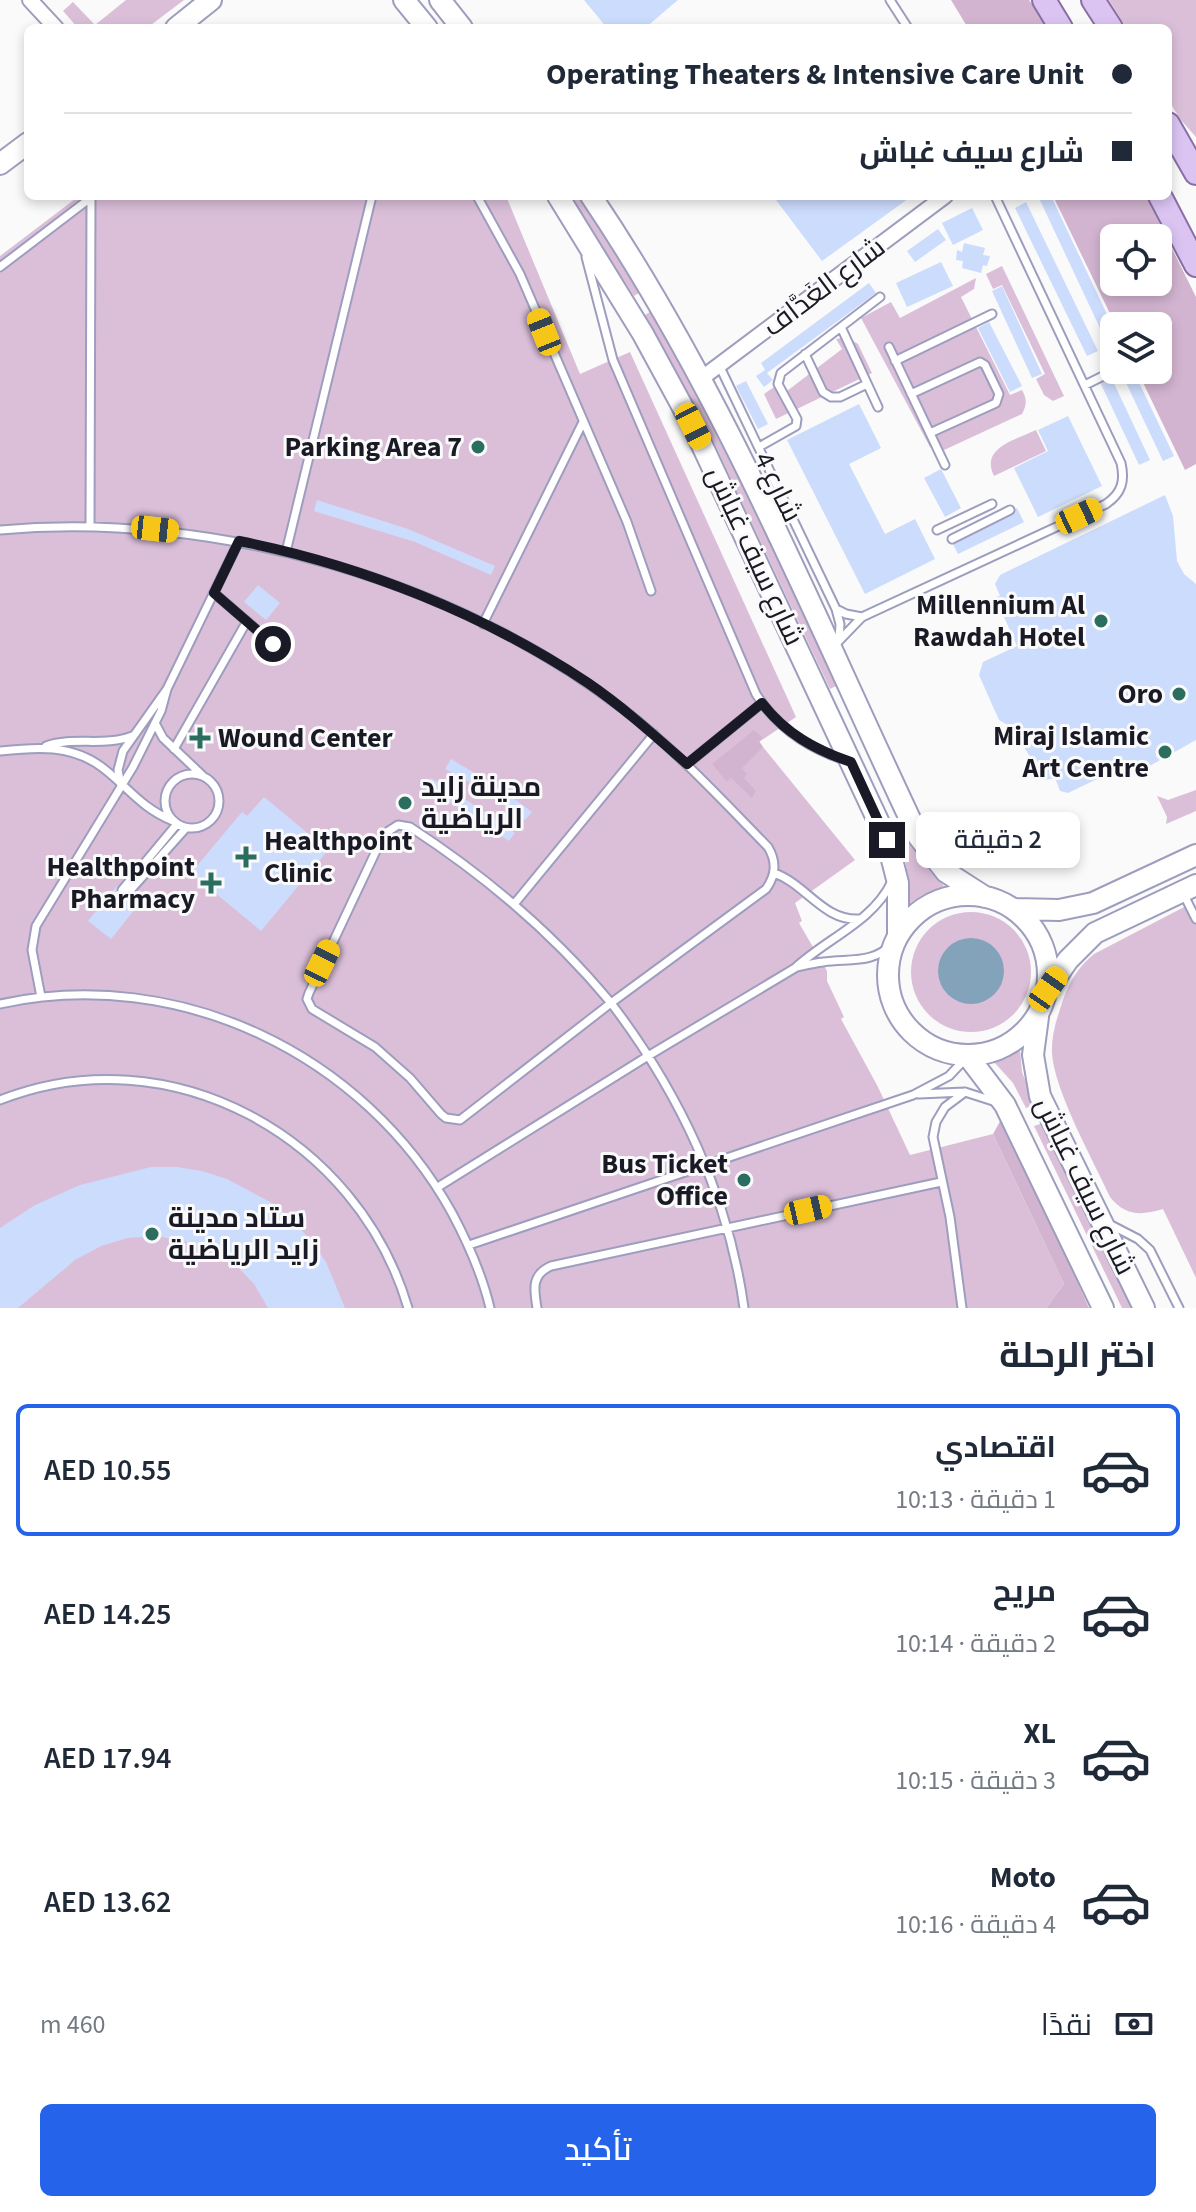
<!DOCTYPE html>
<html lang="ar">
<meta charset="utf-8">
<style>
body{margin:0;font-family:"Source Sans 3",Cairo,sans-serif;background:#f2f2f3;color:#1f2937;direction:rtl;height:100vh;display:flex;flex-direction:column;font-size:30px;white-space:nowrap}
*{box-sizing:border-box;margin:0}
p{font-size:26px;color:#747a83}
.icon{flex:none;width:44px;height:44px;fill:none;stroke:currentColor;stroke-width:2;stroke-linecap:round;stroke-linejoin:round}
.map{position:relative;height:1308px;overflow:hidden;direction:ltr}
.details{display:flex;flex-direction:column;background:#fff;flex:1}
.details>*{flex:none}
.guide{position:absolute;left:24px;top:24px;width:1148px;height:176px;border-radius:12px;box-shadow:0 4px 12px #0003;direction:rtl;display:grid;align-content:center;height:176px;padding:0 40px;background:#fff}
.fabs{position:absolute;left:1100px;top:224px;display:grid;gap:16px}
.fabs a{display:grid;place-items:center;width:72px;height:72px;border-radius:12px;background:#fff;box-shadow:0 4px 12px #0003;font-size:40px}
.end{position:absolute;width:36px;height:36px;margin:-18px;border:10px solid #1a1a26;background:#fff;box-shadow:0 0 0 4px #fff}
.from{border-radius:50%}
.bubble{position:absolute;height:56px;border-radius:12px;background:#fff;box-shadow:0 4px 12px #0003;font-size:26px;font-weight:600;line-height:56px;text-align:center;direction:rtl}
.car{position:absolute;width:24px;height:48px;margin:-24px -12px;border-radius:10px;box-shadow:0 0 6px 2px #0007;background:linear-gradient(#f5c518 24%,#345 0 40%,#f5c518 0 76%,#345 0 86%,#f5c518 0)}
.guide b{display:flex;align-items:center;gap:28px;height:76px;font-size:30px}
.guide b+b{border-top:2px solid #e0e1e3}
.guide i{width:20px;height:20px;background:#1f2937}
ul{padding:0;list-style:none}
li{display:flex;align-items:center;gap:24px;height:132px;margin:0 16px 12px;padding:0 24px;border:4px solid transparent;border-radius:12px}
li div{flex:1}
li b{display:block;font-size:30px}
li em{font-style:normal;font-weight:600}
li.current{border-color:#2563eb}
li>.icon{width:72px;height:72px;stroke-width:1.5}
h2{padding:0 40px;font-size:36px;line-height:96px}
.pay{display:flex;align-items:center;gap:20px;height:88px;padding:0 40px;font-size:30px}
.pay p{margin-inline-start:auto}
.button{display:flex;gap:16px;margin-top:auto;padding:16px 40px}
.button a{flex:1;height:92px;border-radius:12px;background:#2563eb;color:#fff;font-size:32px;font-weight:600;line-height:92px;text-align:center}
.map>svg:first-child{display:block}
.green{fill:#dbbfd9}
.forest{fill:#d2b4d0;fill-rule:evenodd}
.water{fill:#83a3bb}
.building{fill:#ccdcfc}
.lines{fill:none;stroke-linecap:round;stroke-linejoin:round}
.lane-casing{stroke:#9d9dbe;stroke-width:11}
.street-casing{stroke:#9d9dbe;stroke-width:18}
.secondary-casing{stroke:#9d9dbe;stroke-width:24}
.primary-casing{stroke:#886fa5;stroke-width:26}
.lane{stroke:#fff;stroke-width:7}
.street{stroke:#fff;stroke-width:14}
.secondary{stroke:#fff;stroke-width:20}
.primary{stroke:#dbc4f2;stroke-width:22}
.route{stroke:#1a1a26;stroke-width:10}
.poi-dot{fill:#2b6e5f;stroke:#fafafa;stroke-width:3}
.labels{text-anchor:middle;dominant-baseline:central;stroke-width:6;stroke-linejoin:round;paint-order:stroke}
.street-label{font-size:28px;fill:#1a1a26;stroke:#fafafa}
.poi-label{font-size:28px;font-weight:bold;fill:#1a1a26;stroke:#fafafa;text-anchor:end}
</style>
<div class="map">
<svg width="1196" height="1308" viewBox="0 0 1196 1308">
<rect width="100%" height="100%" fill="#fafafa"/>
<path class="green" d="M126,0H184L147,28H78L63,11L73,2L95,25Z
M1109,0H1196V137L1180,119L1168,99V28H1126Z
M79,196H506L580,374L630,352L796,717L759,742L855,860L795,903L802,921L799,923L827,971V981L844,1017L841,1019L878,1087L910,1155L993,1134L1064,1284L1046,1308H0V256Z
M569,196H579L642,291L634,296Z
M1002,266L1064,396L1053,401L1044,395L1036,379L1045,374L1002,285L993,289L986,274Z
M976,278L974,289L961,297L1010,395L1022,390C1027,399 1027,404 1022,414L942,451L930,447L861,318L891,302L900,318Z
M653,310L724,442L838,685L830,689L710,434L645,315Z
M847,337L858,344L872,373L776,419L764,394L777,385L783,394L842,349L836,339Z
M1036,430L1046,451L994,476C980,448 1015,440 1036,430Z
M1196,790V811L1166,824L1167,817L1157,796L1168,800Z
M913,843L929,869L944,886L921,896L906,906L908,877L903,847Z
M1186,906L1196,925V1278L1163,1209C1142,1215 1126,1217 1110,1197C1093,1160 1055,1092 1052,1054C1051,1035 1057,1018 1063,1000C1070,981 1078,967 1094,954Z
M911 972a60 60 0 1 1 120 0a60 60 0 1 1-120 0Z
M1020,1049L1022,1072L1035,1105L1026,1108L1013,1083L994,1062L1008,1058Z
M1043,1123L1132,1308H1122L1034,1126Z"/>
<path class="forest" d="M951,0H1029L1049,28H968Z
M1053,196H1146L1196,297V464L1185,470L1137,370H1158V326H1116ZM1158,238V282H1114V238Z
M754,730L763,738L759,741L763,747L742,768L747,774L744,778L756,791L752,798L731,778L727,782L712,764Z
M1003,1116L1089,1308H1046L1064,1284L993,1134Z"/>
<path class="water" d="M938 971a33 33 0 1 1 66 0a33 33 0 1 1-66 0Z"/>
<path class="building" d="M584,0H678L645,28H607Z
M773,196H912L822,261Z
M1038,196H1051L1114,329V358Z
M1026,202L1098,351L1087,356L1015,208Z
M972,208L983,230L953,245L942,223Z
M938,229L946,240L915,262L907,251Z
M964,243L985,248L983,255L990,256L987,266L983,265L981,273L962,268L963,261L956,260L957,250L962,252Z
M941,262L953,286L907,307L896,283Z
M869,283L876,293L767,373L773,380L764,387L756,376L765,370L761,363Z
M1002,286L1042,374L1032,378L992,291Z
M989,322L1022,386L1010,392L978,328Z
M1120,370H1133L1174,456L1163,461Z
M1111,377L1150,460L1139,465L1100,382Z
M746,381L768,424L758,429L736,386Z
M859,404L881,448L849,464L885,534L915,519L935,559L865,594L787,440Z
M1068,416L1102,486L1038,517L1014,468L1048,451L1038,430Z
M941,469L961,508L945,517L924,478Z
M1165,495L1173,516L1177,561L1184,574L1196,584V740L1146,768L1117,777L1095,780L1068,793L1060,791L1055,778L1045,780L1011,727L999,720L979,675L983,662L1017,646L995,597L1000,596L995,584L1000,575Z
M317,500L408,529L495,566L491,575L415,542L314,511Z
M1017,508L1024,522L958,554L951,540Z
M258,585L280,603L266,620L244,602Z
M451,759L501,789L532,812L525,820L478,787L445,769Z
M431,778L482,810L515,833L509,841L427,787Z
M264,797L328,850L261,931L191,873L242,812L247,816Z
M117,886L139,904L111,939L88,921Z
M151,1167H177L202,1171L227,1179L272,1203L292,1219L311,1241L326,1262L345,1308H268L254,1284L232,1261L204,1246L158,1236L128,1238L101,1246L75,1260L18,1308H0V1228L35,1205L80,1185Z"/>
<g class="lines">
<defs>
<path id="lane" d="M890,0L908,28
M477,196L520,274L627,522L651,591
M586,257L613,360L756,694C777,727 808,748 845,760
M0,267L93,196
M841,327L878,407
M889,347L945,465
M805,354L823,392L831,397H840L867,384
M895,361L992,314
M719,365L836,609L840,624L839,639
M1085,385L1111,372
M911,394L980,362L985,365L999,394L996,403L930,433
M759,447L796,426L797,419L778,384L781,373L880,297
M90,526L91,198
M0,530C212,511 453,578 623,709C676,750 721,799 768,847C777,862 776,875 766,889L611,1003C679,1092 729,1197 744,1308
M937,530L992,504
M952,539L1010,510
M286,552L372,196
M214,593L273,644
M836,609L846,614L862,617
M483,624L583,422
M833,647L862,617L1106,504C1122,493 1125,481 1121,463L995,196
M155,723L163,738L202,775
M46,746C74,736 104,747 132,736
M174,749L247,621
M0,751C36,747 72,744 103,768C129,788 140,807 173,821
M687,764L762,703
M165 801a27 27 0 1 1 54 0a27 27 0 1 1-54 0Z
M121,786L118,770L123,751L167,689L239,541
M398,825L410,827C487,877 553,933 611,1003L460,1120L446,1118L441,1114L410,1078L375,1047L312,1009L307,999L309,993L384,834Z
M774,873C806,884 823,921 859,919
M122,890L177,824
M1183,893L1196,919
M127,894L186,828
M515,903L654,734
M797,967C806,965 814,963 823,962C850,958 873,965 894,942
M41,997L32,950L36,926L133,767L161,711L167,689
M0,1004C179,965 364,1054 452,1213C468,1243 482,1274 490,1308
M919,1094L965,1092L993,1101
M0,1100C170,1033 358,1137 408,1308
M438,1187L648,1056L795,968C826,939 873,921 891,883
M1109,1224L1138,1239L1150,1250L1179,1308
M469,1245L913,1095L949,1076L966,1058
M537,1308C534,1289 531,1275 551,1266L941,1182
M962,1308L950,1217L933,1137L936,1122L945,1107L965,1092"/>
<path id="street" d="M30,0L56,28
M702,378L945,196"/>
<path id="secondary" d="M404,0L427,28
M440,0L462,28
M176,28L211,0
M0,164L28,143
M558,196L643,334L693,426L887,840L898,883V936
M591,196C726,396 815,619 918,836L946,872L985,897
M888 975a80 80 0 1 1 160 0a80 80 0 1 1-160 0Z
M1014,909L1059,910L1093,903L1196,855
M1048,989L1068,960L1095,933L1196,885
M1038,1017L1033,1055L1040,1096L1144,1308
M967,1055L1005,1105L1103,1308"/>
<path id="primary" d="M1044,0L1061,28
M1093,0L1111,28
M1168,124L1196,173
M1160,196L1196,265"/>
</defs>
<use href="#lane" class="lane-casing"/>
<use href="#street" class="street-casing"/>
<use href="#secondary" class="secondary-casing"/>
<use href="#primary" class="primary-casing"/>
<use href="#lane" class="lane"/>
<use href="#street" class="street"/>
<use href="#secondary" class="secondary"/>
<use href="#primary" class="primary"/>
</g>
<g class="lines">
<path class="route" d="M273,644L214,593L239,541C361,565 484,614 588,683C623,707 655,736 687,764L762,703C785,733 815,750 851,762L887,840"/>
</g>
<g class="poi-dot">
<circle cx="478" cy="447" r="8"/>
<circle cx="1101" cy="621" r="8"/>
<circle cx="1179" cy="694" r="8"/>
<path d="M196 726h8v8h8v8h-8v8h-8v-8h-8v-8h8z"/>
<circle cx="1165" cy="752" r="8"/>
<circle cx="405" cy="803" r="8"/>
<path d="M242 845h8v8h8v8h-8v8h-8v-8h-8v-8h8z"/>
<path d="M207 871h8v8h8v8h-8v8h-8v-8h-8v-8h8z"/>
<circle cx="744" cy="1180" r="8"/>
<circle cx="152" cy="1234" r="8"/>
</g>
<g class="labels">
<g class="street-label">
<text transform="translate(824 287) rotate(-37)">شارع الغَدَّاف</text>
<text transform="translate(778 487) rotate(64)">شارع 4</text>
<text transform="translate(755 556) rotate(65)">شارع سيف غباش</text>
<text transform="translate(1085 1186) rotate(64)">شارع سيف غباش</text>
</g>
<g class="poi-label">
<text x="462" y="447">Parking Area 7</text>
<text x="1085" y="605">Millennium Al<tspan x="1085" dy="32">Rawdah Hotel</tspan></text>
<text x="1163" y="694">Oro</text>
<text x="1149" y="736">Miraj Islamic<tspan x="1149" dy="32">Art Centre</tspan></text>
<text x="218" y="738" text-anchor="start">Wound Center</text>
<text x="421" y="787" text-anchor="start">مدينة زايد<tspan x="421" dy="32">الرياضية</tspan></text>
<text x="264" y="841" text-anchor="start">Healthpoint<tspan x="264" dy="32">Clinic</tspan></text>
<text x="195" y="867">Healthpoint<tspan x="195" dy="32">Pharmacy</tspan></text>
<text x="728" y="1164">Bus Ticket<tspan x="728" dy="32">Office</tspan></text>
<text x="168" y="1218" text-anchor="start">ستاد مدينة<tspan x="168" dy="32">زايد الرياضية</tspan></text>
</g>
</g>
</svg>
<div class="fabs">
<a><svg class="icon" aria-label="locate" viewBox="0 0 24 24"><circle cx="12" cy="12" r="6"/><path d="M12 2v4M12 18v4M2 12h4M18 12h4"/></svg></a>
<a><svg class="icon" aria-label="layers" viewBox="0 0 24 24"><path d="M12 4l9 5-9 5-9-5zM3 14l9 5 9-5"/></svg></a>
</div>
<i class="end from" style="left:273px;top:644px"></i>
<i class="end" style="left:887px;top:840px"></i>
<div class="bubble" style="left:916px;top:812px;width:164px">2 دقيقة</div>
<i class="car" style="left:544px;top:332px;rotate:338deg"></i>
<i class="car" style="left:693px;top:426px;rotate:153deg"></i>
<i class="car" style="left:1079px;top:516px;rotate:65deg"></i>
<i class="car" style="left:155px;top:529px;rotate:96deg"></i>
<i class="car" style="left:322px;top:963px;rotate:26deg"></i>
<i class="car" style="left:1048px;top:989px;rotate:35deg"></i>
<i class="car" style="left:808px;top:1210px;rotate:77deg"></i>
<div class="guide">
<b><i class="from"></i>Operating Theaters &amp; Intensive Care Unit</b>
<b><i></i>شارع سيف غباش</b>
</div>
</div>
<section class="details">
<h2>اختر الرحلة</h2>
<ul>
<li class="current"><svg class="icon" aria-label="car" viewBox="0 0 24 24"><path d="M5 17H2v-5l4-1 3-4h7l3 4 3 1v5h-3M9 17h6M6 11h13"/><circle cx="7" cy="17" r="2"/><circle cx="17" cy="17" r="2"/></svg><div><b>اقتصادي</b><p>1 دقيقة · 10:13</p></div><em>AED 10.55</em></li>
<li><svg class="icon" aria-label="car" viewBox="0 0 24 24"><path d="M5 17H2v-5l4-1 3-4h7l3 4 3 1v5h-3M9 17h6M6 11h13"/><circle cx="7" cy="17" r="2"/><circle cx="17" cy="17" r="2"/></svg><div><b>مريح</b><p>2 دقيقة · 10:14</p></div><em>AED 14.25</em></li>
<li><svg class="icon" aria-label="car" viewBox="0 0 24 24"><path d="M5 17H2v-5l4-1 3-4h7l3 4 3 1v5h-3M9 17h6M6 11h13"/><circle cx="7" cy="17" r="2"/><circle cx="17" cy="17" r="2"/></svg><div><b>XL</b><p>3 دقيقة · 10:15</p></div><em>AED 17.94</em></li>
<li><svg class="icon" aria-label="car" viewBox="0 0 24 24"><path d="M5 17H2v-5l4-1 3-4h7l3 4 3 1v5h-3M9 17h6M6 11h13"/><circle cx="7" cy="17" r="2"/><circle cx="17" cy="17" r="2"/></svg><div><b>Moto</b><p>4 دقيقة · 10:16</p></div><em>AED 13.62</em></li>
</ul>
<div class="pay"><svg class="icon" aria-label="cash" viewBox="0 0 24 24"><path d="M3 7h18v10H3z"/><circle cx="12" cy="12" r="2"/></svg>نقدًا<p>460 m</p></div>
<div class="button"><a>تأكيد</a></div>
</section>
